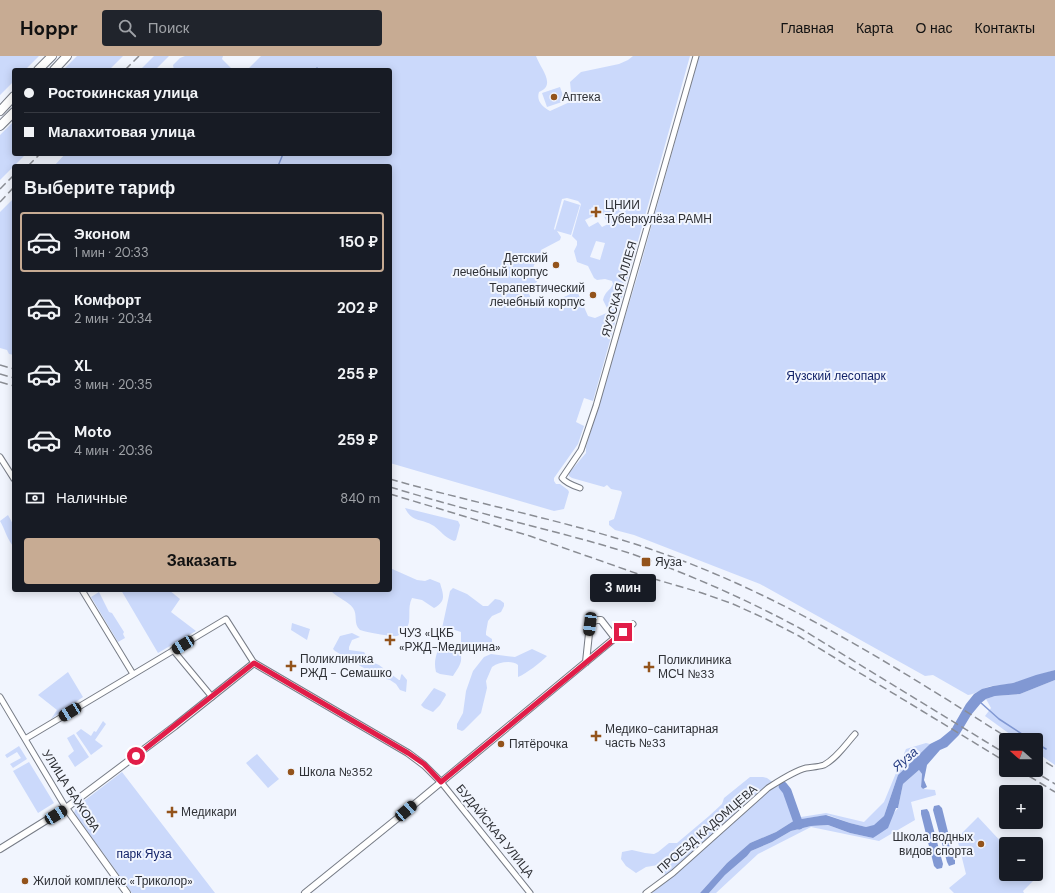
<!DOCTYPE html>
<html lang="ru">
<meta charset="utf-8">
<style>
body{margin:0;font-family:"DM Sans",sans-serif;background:#20242c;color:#f1f3f6;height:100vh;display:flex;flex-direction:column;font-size:15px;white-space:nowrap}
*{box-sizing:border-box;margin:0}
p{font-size:13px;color:#9ea1a6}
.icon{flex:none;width:22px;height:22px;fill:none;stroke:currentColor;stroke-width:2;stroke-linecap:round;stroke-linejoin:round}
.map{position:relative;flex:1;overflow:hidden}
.drawer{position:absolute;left:12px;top:108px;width:380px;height:428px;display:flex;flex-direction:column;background:#171b24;border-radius:4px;box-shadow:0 2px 10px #0003}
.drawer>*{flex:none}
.top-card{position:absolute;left:12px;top:12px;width:380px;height:88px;border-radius:4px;box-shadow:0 2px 10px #0003;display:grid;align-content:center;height:88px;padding:0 12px;background:#171b24}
.needle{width:26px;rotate:290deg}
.fabs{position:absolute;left:999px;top:677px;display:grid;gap:8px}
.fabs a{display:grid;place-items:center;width:44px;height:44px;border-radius:4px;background:#171b24;box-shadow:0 2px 10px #0003;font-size:20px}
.end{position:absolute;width:18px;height:18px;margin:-9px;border:5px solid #e11d48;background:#fff;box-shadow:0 0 0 2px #fff}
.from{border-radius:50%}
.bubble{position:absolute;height:28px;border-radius:4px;background:#171b24;box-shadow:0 2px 10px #0003;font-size:13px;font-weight:700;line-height:28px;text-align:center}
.car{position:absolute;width:12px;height:24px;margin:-12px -6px;border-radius:5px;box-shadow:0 0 3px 1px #0007;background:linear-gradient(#222 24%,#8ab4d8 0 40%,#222 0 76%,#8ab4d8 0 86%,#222 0)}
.top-card b{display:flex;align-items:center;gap:14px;height:38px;font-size:15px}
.top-card b+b{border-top:1px solid #363941}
.top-card i{width:10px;height:10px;background:#f1f3f6}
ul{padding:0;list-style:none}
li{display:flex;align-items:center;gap:12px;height:60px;margin:0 8px 6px;padding:0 4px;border:2px solid transparent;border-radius:4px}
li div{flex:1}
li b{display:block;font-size:15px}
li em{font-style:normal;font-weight:700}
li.current{border-color:#c7ab93}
li>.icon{width:36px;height:36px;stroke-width:1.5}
h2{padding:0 12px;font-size:18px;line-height:48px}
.pay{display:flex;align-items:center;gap:10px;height:44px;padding:0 12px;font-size:15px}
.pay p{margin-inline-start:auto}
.primary-button{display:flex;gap:8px;margin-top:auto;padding:8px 12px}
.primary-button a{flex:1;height:46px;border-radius:4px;background:#c7ab93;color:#111;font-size:16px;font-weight:700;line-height:46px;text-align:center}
header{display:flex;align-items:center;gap:24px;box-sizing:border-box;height:56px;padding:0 20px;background:#c7ab93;color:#111}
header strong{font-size:19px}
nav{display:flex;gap:22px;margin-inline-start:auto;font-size:14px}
.search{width:280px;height:36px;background:#20242c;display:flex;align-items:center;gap:10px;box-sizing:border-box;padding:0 14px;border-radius:4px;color:#9ea1a6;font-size:15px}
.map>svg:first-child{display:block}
.green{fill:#cbd9fb;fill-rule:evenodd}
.water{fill:#8198d3}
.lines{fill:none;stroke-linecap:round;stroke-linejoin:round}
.stream{stroke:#8198d3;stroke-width:1.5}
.river{stroke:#8198d3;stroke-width:9}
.minor-casing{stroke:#777c86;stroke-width:7}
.tertiary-casing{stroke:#777c86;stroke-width:8}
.primary-casing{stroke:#777c86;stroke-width:10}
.minor{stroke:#fff;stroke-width:5}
.tertiary{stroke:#fff;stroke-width:6}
.primary{stroke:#fff;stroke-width:8}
.rail{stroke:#8a8d94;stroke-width:1.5;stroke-dasharray:8 4;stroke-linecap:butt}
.route{stroke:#e11d48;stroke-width:5}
.poi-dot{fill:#93531b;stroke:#f1f5fe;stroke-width:1.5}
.labels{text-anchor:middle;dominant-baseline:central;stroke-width:4;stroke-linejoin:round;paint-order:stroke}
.poi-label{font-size:12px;fill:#2e3035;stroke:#f1f5fe;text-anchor:start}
.street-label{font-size:12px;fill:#2e3035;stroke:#f1f5fe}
.park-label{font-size:12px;fill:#132368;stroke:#f1f5fe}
.water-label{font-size:13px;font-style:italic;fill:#283e84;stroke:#f1f5fe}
</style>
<header>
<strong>Hoppr</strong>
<div class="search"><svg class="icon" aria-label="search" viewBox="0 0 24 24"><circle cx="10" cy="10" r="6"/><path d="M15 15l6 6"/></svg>Поиск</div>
<nav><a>Главная</a><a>Карта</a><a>О нас</a><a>Контакты</a></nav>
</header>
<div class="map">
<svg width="1055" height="837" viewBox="0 0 1055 837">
<rect width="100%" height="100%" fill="#f1f5fe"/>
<path class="green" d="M0,0H39L25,14H14V25L0,39Z
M77,0H123L109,14H63Z
M154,0H169L155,14H140Z
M185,0H223L222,3L233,14H174L173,9L180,2Z
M261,0H536C540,12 557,29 539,36C536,45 543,51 550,55L572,45L570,26L581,16L619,8L628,4L633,0H690L593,345L584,342L576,366L584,370L578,388L554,422V425L556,428H560L568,434L569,436L564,453L554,455L390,407V110H54L65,98H390V14H247ZM567,142L578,145L581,148L572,180L577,185V189L574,195L577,206L588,210L594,222L597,224L605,223L612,225L613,228C610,235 605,235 603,244L609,256L595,262L588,260L577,235L553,246L549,252L534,249L529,238L534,228L537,226C537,221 535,221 534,217C531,210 537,204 542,200L541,194L560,184L561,181L557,175L571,179L580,149L564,144L555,174L554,173L562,143ZM598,149L608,168L602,171L598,166L589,171L585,164L595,159L591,152ZM596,185L605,187L600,204L590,201Z
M699,0H1055V614C1041,618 1027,623 1013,627C1006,629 998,629 991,630C983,632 976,638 968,639L933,619L925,620L760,528L634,479L615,474L609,469V465L614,463L622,437L621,435L611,433L607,429L604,431L572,422L569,420V417L586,397V391L638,218Z
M560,31L565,45L547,51L542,37Z
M14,65V98H26L0,124V79Z
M14,142V299L9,298L7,294L0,292V156Z
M405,452L458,465L460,469L456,484L454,485C443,480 442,476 434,470C422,462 412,467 405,452Z
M8,459L14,470V491C7,484 5,473 0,465Z
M390,512L417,524L425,525L430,523L440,527C443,538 447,545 434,552L422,544L412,542C408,550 410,558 409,566C408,572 402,578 397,580C393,581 365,576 360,574C353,568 358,559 353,552C348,545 338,542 332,536V534H390Z
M453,532L467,538L483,550H488L495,543L500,544L504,547V550L501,556L492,560L488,565L486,576V579L492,583V586L468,589L461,586V576L452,573L444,578L441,577L450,535Z
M121,534H169L180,543L171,556L196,575L158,597Z
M99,536L109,556L112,557L124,576L123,578L125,582L118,586L91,541Z
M292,567L310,573L307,584L291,574Z
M352,577L360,581L352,584L349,591V594L364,596L370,605L379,609L399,624H400L401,619L402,618L407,624L406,636L400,634L396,628L390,624L374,620V618L335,595L333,593L340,580Z
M442,592C448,591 454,596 460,597C464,606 457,613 453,620L440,618L436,616C434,608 435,602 438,594Z
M532,593L547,600C541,606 526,618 518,621V609C512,604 499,606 492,611L486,625L487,632L481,657L464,674L462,675L457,673V668L463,657L466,635L473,615L484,601L491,598L515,601Z
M68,616L83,641L51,663L57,654L38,639Z
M1055,624V709L1036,696V684H1018L985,660L991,652L986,643L995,640L1020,638Z
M434,632L445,637L446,639L440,649L433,656L424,652L421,649Z
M103,665L106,668L95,684L103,690L91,699L76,677L81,673L91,680L94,675L96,676Z
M74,678L89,701L75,711L68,700L74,695L67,682Z
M926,687L930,688L898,719L884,760L874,770L866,771L850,767L828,759L801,763V761L826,757L864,766L884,746L906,693Z
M19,690L27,703L13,712L10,708L21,702L17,696L7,702L5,699Z
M257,698L279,723L268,732L246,707Z
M29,706L54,747L38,757L13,715Z
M919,714L922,718L921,731L923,733L935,734L936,739L911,746L915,764L879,785L811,771L758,798L716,837H709L725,819L747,800L751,795L772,786L791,775L811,770L828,769L850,777L873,782L898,752L903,728Z
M122,716L215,837H132L74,757L76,751Z
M750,721H763L767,722L786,736L795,764L776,776L750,787L727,807L700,837H652L666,824L665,819L658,809L646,811L636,817L626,810L621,803L622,796L632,794L645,797L654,798L658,796L669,787H677L709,760L722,748L724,742Z
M978,761L1005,790L1004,792L1006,795V818H1028L1034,824L1023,835L1024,837H954L949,832L966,818L957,782Z"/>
<path class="water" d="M1055,614V624L1020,638L995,640L986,643L981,647L971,659L959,679L947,691L940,694L927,709L924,724L927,731L923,733L921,731L922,718L919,714L903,728L898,752H896L888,772L873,782L850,777L828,769L811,770L791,775L772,786L751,795L747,800L725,819L709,837H700L727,807L750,787L776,776L795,764L826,759L850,767L866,771L874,769L884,760L898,719L930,688L940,683L951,674L966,648L974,638L982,633L993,630L1013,627L1036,619Z
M939,749L942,752L955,804V808L949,810L947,806L933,754L934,750Z
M927,753L929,756L943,808L942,812L937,813L934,810L921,758V754Z"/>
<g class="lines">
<path class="stream" d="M317,14V12
M278,110L283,98
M980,646L999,663L1031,684
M1036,687L1046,693"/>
<path class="river" d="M783,730L787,735L799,769"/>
<defs>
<path id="minor" d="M0,401L14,423
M580,432C574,430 566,427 562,422L581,394L596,350L696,0
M82,534L133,618
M615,582L633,568
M173,594L212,641
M0,641L66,752
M25,683L226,563L254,607
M441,726L530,837
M646,837L673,817L768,732C779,725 794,715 806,712C812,711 818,711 824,709C837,702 846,688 855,678"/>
<path id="tertiary" d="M66,752L127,837
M0,793L66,752L175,670L254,607L408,697L424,709L441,726
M305,837L399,761L615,582L601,564H596L590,568L586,606"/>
<path id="primary" d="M38,14L52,0
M54,14L67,0
M0,55L14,40
M0,70L14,56"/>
</defs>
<use href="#minor" class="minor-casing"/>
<use href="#tertiary" class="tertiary-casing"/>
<use href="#primary" class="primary-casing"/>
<use href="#minor" class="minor"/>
<use href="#tertiary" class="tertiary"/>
<use href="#primary" class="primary"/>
<path class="rail" d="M125,14L139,0
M28,110L40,98
M0,133L14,119
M0,146L14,131
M0,309L14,313
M0,318L14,322
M0,326L14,330
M390,423C476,448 565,464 650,493C780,537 896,611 1011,684
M390,431C430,443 469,454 509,464C550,475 592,485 632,498C691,519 748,544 803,574L1006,698
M390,438L530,480L641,519L702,537L733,548L766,563L799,580L1006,706
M1036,700L1055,712
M1019,714L1055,736
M1032,714L1055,728"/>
</g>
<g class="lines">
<path class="route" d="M136,700L254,607L408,697L424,708L441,726L623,576"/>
</g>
<g class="poi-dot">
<circle cx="554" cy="41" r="4"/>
<path d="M594 150h4v4h4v4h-4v4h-4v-4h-4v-4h4z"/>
<circle cx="556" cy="209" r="4"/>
<circle cx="593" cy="239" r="4"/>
<rect x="641" y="501" width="10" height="10" rx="2"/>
<path d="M388 578h4v4h4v4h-4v4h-4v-4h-4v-4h4z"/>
<path d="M289 604h4v4h4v4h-4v4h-4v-4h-4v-4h4z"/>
<path d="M647 605h4v4h4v4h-4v4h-4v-4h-4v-4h4z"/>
<path d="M594 674h4v4h4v4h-4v4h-4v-4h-4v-4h4z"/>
<circle cx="501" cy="688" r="4"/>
<circle cx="291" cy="716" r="4"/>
<path d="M170 750h4v4h4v4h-4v4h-4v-4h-4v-4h4z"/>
<circle cx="981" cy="788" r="4"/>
<circle cx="25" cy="825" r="4"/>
</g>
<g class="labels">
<g class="poi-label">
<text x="562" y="41">Аптека</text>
<text x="605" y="149">ЦНИИ<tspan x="605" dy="14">Туберкулёза РАМН</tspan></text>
<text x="548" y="202" text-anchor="end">Детский<tspan x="548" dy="14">лечебный корпус</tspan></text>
<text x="585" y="232" text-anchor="end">Терапевтический<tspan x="585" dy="14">лечебный корпус</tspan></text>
<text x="655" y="506">Яуза</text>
<text x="399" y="577">ЧУЗ «ЦКБ<tspan x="399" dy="14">«РЖД-Медицина»</tspan></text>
<text x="300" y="603">Поликлиника<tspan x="300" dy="14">РЖД - Семашко</tspan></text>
<text x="658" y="604">Поликлиника<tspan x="658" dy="14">МСЧ №33</tspan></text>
<text x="605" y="673">Медико-санитарная<tspan x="605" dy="14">часть №33</tspan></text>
<text x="509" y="688">Пятёрочка</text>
<text x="299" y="716">Школа №352</text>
<text x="181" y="756">Медикари</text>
<text x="973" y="781" text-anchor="end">Школа водных<tspan x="973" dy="14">видов спорта</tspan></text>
<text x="33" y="825">Жилой комплекс «Триколор»</text>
</g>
<g class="street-label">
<text transform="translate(619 233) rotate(-74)">ЯУЗСКАЯ АЛЛЕЯ</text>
<text transform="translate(71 735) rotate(57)">УЛИЦА БАЖОВА</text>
<text transform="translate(707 773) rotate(-41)">ПРОЕЗД КАДОМЦЕВА</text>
<text transform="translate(495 775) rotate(51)">БУДАЙСКАЯ УЛИЦА</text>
</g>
<g class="park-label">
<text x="836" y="320">Яузский лесопарк</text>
<text x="144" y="798">парк Яуза</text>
</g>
<g class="water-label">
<text transform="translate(905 703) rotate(-41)">Яуза</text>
</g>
</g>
</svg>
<div class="fabs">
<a><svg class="needle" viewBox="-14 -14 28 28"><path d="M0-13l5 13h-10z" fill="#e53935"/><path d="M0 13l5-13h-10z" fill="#9ea1a6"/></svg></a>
<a>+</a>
<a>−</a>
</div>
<i class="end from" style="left:136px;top:700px"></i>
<i class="end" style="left:623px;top:576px"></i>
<div class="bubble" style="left:590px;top:518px;width:66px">3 мин</div>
<i class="car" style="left:590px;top:568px;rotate:187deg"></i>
<i class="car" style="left:183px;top:589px;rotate:239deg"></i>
<i class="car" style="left:70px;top:656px;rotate:239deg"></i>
<i class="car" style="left:406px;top:755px;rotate:49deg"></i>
<i class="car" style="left:56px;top:759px;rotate:58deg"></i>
<div class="top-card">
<b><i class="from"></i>Ростокинская улица</b>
<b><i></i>Малахитовая улица</b>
</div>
<section class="drawer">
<h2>Выберите тариф</h2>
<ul>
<li class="current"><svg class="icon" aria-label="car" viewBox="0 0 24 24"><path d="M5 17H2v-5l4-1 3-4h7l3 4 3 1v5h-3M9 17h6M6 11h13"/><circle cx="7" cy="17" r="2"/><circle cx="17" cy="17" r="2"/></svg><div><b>Эконом</b><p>1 мин · 20:33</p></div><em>150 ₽</em></li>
<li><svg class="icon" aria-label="car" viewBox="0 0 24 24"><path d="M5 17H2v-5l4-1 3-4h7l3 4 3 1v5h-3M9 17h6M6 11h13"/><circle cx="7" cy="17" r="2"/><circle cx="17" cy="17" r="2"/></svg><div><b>Комфорт</b><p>2 мин · 20:34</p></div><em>202 ₽</em></li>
<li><svg class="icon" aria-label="car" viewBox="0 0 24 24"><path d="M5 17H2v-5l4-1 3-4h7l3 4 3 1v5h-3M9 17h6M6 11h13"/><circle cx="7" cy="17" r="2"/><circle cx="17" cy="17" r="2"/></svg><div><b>XL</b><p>3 мин · 20:35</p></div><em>255 ₽</em></li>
<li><svg class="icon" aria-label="car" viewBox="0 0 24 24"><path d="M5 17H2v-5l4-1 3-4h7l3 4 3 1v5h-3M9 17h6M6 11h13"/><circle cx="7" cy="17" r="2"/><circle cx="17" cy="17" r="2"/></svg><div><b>Moto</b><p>4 мин · 20:36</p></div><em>259 ₽</em></li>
</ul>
<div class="pay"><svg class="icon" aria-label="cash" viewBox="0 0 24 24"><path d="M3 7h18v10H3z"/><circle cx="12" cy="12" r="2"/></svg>Наличные<p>840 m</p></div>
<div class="primary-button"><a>Заказать</a></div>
</section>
</div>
